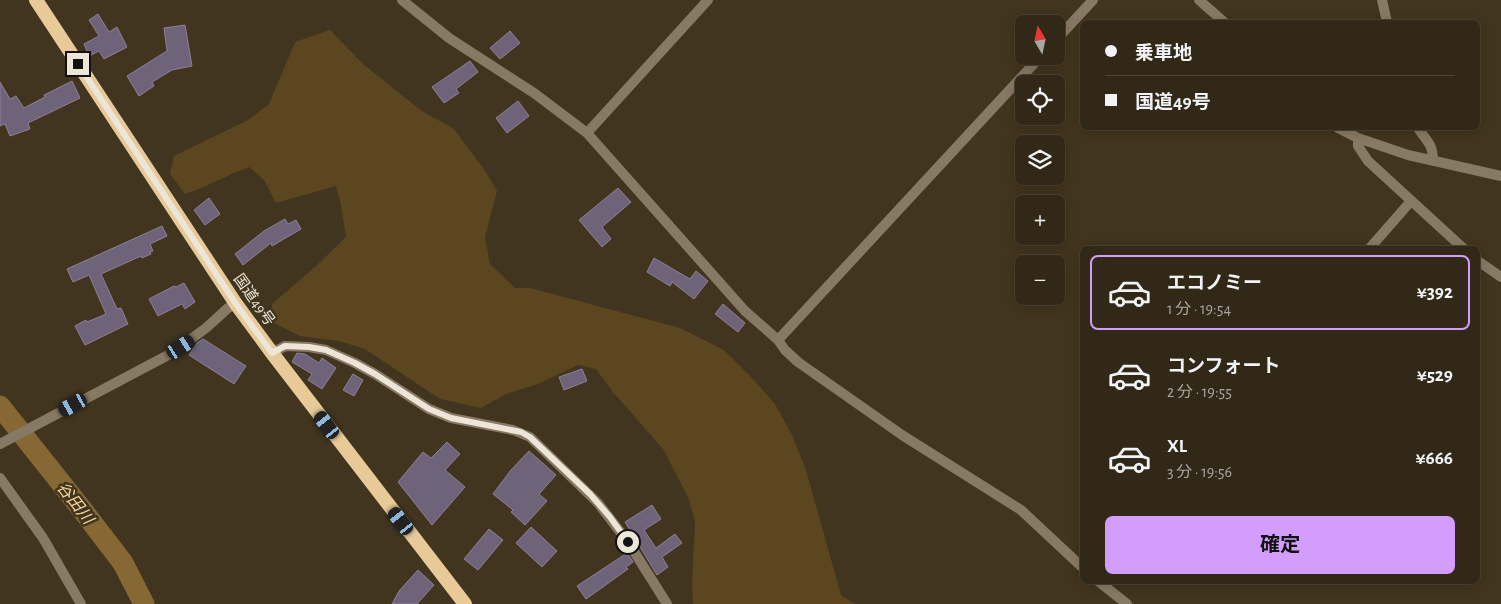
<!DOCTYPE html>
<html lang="ja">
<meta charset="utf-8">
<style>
body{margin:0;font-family:"Alegreya Sans","Noto Sans JP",sans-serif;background:#3d3424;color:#f1f3f6;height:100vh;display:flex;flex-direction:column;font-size:19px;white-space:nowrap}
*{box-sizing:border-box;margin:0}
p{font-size:16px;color:#a8a6a1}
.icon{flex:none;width:28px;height:28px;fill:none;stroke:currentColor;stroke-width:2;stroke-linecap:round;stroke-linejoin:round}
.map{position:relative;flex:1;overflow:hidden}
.panel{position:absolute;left:1080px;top:246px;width:400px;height:338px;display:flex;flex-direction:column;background:#312817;border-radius:8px;box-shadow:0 2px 12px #0003,0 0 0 1px #4c4436}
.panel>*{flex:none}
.top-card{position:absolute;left:1080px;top:20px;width:400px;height:110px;border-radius:8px;box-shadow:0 2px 12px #0003,0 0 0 1px #4c4436;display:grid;align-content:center;height:110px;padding:0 25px;background:#312817}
.needle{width:32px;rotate:351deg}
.fabs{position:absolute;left:1015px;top:15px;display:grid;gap:10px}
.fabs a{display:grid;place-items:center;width:50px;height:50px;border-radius:8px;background:#312817;box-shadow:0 2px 12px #0003,0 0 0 1px #4c4436;font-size:25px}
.end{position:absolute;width:22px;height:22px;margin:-11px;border:6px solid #ede6d8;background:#111;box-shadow:0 0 0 2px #111}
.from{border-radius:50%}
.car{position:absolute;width:15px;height:30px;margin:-15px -8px;border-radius:6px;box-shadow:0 0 4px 1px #0007;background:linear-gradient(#222 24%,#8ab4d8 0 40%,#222 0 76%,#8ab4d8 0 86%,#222 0)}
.top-card b{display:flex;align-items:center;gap:18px;height:48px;font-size:19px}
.top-card b+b{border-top:1px solid #4c4436}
.top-card i{width:12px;height:12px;background:#f1f3f6}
ul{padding:9px 0 0;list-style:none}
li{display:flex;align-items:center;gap:15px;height:75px;margin:0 10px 8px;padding:0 15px;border:2px solid transparent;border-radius:8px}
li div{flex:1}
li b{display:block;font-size:19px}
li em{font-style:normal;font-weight:700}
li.selected{border-color:#d29dfd}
li>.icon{width:45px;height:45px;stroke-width:1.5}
.action{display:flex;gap:10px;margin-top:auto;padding:10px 25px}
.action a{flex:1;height:58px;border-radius:8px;background:#d29dfd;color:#111;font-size:20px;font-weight:700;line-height:58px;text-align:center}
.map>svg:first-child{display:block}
.green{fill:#5b4620}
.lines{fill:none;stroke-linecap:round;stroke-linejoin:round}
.river{stroke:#856834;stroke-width:21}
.building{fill:#6f637a;stroke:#8d8098}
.minor{stroke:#877a65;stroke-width:10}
.trunk{stroke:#e7ca98;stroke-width:14}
.route{stroke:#ede6d8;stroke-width:6}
.labels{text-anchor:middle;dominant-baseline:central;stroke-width:5;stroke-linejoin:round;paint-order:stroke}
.street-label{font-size:15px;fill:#ede6d8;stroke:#41351f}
.water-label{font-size:16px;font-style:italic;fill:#fad79a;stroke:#41351f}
</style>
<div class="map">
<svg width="1501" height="604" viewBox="0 0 1501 604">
<rect width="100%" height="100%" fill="#41351f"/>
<path class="green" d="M330,30L363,64L423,112L453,128L484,169L497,191L485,237L490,264L515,288H530L680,328L724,350L754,380L775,404L792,435L806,470L841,595L855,604H693L692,586L695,521L688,497L663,449L613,392L596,369L578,365L538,384L506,394L481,408L440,399L365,349L339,341L300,336L272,322V304L316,266L346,237L341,205L336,186L276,203L264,180L249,167C227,175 207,187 185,194L170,174L174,156L248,120L269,104L295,42Z"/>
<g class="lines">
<path class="river" d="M0,406L84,512L123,563L144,604"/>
</g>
<path class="building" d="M98,14L109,32L117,27L127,47L104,59L99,51L89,56L84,44L99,36L89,20Z
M185,25L192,66L172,70L152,82L154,86L139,96L127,76L167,51L164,28Z
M510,31L520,43L500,59L490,48Z
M470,61L478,72L456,89L459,93L444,103L432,87Z
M72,81L80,98L28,123L30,129L10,136L5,124L0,126V82L10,99L16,96L24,108L45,97L44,95Z
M518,101L529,116L507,133L496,118Z
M618,188L631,202L602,227L611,239L602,247L579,220Z
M209,198L220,214L205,225L194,210Z
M285,219L288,224L296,220L301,229L272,246L271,243L243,265L235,254L264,231Z
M162,226L167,236L150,244L153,251L150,252L151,254L142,258L141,256L101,274L117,309L121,308L128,324L85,345L75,326L86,320L87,322L106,314L89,275L73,282L67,269Z
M654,258L690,279L696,271L708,281L694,299L672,282L670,286L647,272Z
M184,283L195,302L185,309L182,304L158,316L149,299L174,286L176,287Z
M723,304L745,323L738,332L715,314Z
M203,339L246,366L234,384L189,355L197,343Z
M297,353L305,354L319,363L322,358L336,368L322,389L308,380L312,374L292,362Z
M582,369L587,381L564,390L559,377Z
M353,374L363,380L354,396L343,390Z
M447,442L460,454L445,470L465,487L432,525L398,482L423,452L431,458Z
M529,451L556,475L539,494L547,501L525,525L511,512L513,510L493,494L511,470Z
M652,505L661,519L644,530L656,548L675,534L682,543L662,557L668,567L657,575L625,522Z
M531,527L557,551L542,567L516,543Z
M489,529L503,540L478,570L464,559Z
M627,553L633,562L626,567L628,569L586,599L577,586Z
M418,570L434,585L417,604H392L399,591Z"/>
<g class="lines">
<path class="minor" d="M402,0L449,38L534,93L587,133L745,311L778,340L785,350L798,362L902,435L1021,510L1082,567
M1199,0L1224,22
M1382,0L1387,22
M1056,40L1093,0
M1338,128L1358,138L1408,155L1501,176
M1418,128C1426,141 1433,143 1433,161
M587,133L708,0
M1358,138V146L1368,161L1464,249
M1369,249L1411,201
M1478,261L1501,277
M778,340L1041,56
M272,353L285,346L309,347L326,350L355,363L375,374L429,409L451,418L513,430L530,437L598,503L628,542L667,604
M0,444L172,353L206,328L228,308L236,304
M0,478L43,538L81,604
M1098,581L1127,604"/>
<path class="trunk" d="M36,0L236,304L272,353L465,604"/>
</g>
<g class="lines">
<path class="route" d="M78,64L236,304L272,353L285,346L309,347L326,350L355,363L375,374L429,409L451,418L521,432L530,437L590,494L610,517L628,542"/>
</g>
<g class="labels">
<g class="street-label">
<text transform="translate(254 300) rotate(55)">国道49号</text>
</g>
<g class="water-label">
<text transform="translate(75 503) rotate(52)">谷田川</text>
</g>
</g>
</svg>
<div class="fabs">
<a><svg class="needle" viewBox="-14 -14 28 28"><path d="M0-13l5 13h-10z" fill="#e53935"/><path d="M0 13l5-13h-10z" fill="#a8a6a1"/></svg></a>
<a><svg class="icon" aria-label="locate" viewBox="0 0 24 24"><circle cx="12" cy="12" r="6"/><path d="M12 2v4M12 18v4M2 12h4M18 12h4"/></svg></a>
<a><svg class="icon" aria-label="layers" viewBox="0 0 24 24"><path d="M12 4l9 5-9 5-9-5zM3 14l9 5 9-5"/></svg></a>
<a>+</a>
<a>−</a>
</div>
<i class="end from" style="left:628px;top:542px"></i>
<i class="end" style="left:78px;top:64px"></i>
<i class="car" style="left:181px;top:347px;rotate:58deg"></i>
<i class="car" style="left:73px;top:405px;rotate:241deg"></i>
<i class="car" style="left:327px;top:425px;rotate:323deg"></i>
<i class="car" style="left:401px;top:521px;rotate:322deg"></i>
<div class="top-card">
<b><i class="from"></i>乗車地</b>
<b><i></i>国道49号</b>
</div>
<section class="panel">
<ul>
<li class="selected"><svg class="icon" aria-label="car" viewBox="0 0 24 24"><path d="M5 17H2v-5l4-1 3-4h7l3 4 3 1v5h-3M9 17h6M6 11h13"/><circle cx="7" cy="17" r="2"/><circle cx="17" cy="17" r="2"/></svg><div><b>エコノミー</b><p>1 分 · 19:54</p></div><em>¥392</em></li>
<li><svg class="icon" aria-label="car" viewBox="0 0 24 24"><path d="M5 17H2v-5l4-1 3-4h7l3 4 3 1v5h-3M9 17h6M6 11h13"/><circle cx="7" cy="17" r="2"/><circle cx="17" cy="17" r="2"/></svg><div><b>コンフォート</b><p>2 分 · 19:55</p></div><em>¥529</em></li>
<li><svg class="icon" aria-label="car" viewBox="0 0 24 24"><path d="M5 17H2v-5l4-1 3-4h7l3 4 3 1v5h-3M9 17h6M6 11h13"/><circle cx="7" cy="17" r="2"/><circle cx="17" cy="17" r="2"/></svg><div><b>XL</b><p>3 分 · 19:56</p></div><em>¥666</em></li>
</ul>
<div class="action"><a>確定</a></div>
</section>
</div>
